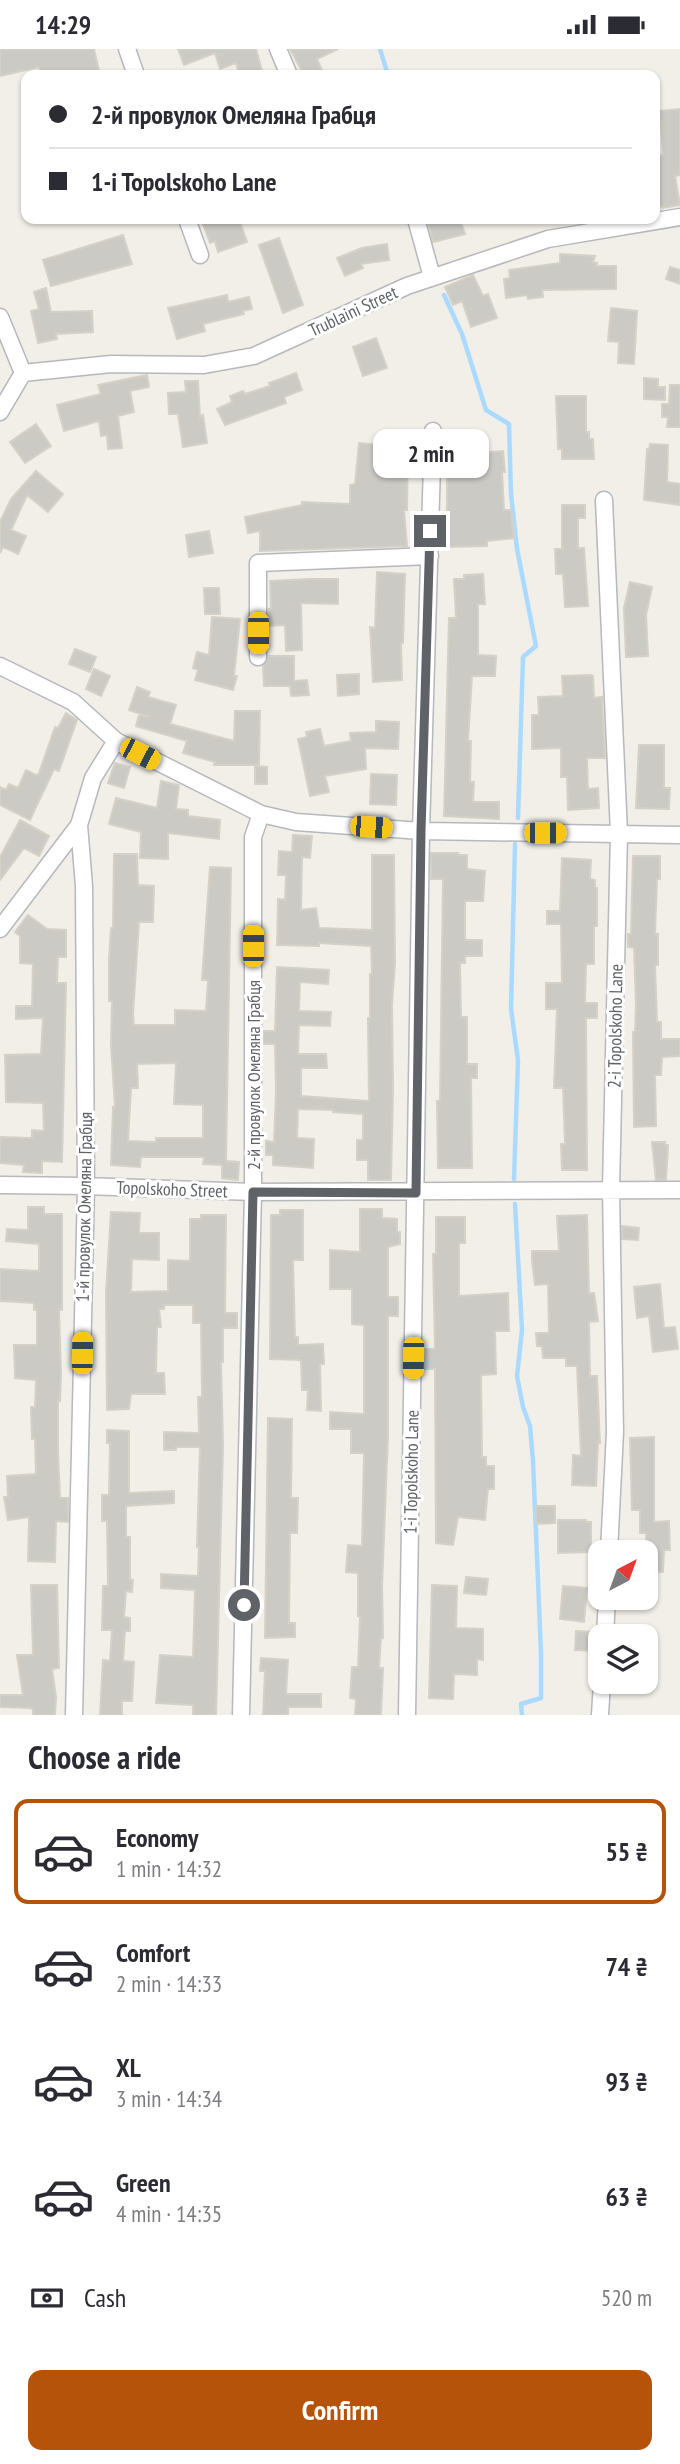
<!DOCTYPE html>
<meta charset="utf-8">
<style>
body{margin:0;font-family:"PT Sans Narrow",sans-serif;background:#f2f2f3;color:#2b2b33;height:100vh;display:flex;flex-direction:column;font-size:26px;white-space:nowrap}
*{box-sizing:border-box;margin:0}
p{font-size:23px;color:#7c7c81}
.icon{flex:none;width:38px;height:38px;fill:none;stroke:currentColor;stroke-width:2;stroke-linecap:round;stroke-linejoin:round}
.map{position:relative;height:1666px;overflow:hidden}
.details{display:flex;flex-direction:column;background:#fff;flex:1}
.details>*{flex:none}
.top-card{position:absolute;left:21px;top:21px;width:639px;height:154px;border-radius:14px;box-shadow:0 2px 5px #0004;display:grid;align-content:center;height:154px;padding:0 28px;background:#fff}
.needle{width:46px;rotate:41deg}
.fabs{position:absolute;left:588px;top:1491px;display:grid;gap:14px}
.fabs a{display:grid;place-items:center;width:70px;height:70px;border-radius:14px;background:#fff;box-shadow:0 2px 5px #0004;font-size:35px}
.end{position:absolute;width:32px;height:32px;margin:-16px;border:9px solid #5f6368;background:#fff;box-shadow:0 0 0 4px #fff}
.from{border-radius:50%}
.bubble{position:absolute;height:49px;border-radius:14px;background:#fff;box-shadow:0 2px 5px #0004;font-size:23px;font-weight:600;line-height:49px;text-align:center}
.car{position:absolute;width:21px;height:42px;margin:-21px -10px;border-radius:9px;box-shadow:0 0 5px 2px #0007;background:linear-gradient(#f5c518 24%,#345 0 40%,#f5c518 0 76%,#345 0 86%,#f5c518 0)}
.top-card b{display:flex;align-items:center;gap:24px;height:66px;font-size:26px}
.top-card b+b{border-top:2px solid #e1e1e2}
.top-card i{width:18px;height:18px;background:#2b2b33}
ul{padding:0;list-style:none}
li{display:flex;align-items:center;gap:21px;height:105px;margin:0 14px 10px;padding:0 14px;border:4px solid transparent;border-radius:14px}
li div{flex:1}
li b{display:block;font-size:26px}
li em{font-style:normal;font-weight:600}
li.on{border-color:#b45309}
li>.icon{width:63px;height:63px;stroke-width:1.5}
h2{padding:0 28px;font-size:32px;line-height:84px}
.pay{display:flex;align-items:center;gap:18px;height:77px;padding:0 28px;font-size:26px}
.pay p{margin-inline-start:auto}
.action{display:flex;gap:14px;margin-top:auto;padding:14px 28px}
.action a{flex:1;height:80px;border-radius:14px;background:#b45309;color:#fff;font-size:28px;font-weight:600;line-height:80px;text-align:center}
.status{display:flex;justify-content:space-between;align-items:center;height:49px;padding:0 35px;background:#fff;direction:ltr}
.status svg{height:19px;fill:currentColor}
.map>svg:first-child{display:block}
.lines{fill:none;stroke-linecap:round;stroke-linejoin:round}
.stream{stroke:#aadaff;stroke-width:4.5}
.building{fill:#cccac5;stroke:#d6d1c6;stroke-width:2;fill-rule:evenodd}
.minor-casing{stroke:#b5b8bc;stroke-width:19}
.minor{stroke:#fff;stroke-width:16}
.route{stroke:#5f6368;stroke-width:9}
.labels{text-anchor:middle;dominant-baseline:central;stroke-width:6;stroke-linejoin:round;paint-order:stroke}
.street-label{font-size:18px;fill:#5f6368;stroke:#fff}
</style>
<div class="status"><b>14:29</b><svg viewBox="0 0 49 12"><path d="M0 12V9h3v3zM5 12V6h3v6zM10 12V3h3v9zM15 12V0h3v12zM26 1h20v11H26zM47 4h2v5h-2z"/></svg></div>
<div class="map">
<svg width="680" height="1666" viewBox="0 0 680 1666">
<rect width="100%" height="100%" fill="#f1efe8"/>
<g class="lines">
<path class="stream" d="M380,0L388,26
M444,246L462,285L486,361L509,375L511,445L517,500L536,597L523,608L518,769
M514,1130L518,1011L511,960L515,795
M515,1155L522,1281L517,1327L523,1358L530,1377L533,1412L541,1604V1649L521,1655L522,1666"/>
</g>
<path class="building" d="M0,0H94L100,26H41L39,18L0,27Z
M178,0H256L263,26H239L236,14L220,20L215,4L184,16Z
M290,0H338L317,10L324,26H304Z
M680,60V126L675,127L680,156L663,159L662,157L659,158L654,129V107L663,106L660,62Z
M201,170H239L247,193L218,203L215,192L210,194Z
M427,170H460L465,185L433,193Z
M123,186L132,215L51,237L43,211Z
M279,189L303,256L283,264L259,196Z
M387,195L389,211L361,215L363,219L345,227L337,209L362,199Z
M560,205L595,207L593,213L597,214L596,217H616V240L542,241L543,248L528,250L527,246L506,249L504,230L510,229L509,221L560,214Z
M670,218L680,221V235L666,230Z
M473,226L483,247L488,245L497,269L471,278L462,252L453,256L445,238Z
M46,239L51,263L92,262L93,283L56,285L57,290L38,294L31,262L39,260L34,243Z
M227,246L228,253L249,248L252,260L243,262L244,265L203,275L205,282L177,290L168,259Z
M611,259L637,262L634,315L618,314L619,293L608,292Z
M376,289L387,319L363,327L353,298Z
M296,324L302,341L284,348L286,354L225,376L217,360L232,353L230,347L243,342L245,345L270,337L269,334Z
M147,326L149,338L130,342L134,363L118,367L122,399L108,400L107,386L101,387L99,372L64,382L57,356L101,345L98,336Z
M644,329L658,330V338H665V351L644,350Z
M185,332H198L200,368L203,366L207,394L183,398L178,365H169L168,344L186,343Z
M670,336H680V378H667L668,368H662V355H669Z
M556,347H586V383H589V390H593L594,410H562V400H558Z
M36,375L51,397L25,414L10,393Z
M393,392H408L407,461H404L407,497L260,502V482L248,484L245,468L302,456V453L350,455V436L355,435L359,394L393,397Z
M447,392H475V404L503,402L505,423H502L504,461H511L514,489L487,492V497L447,498Z
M650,395L668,396L667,433L680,435V456L644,451L647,400L649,401Z
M36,422L63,445L48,463L27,446L11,481L26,487L18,505L3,498L0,504V473L11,450Z
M562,456H585V469H578V499H584L588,557L565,558L563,525H556L555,500H562Z
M209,482L213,504L189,508L186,486Z
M377,523L405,525L403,594H401L402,631L373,633L370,578L375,579Z
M483,525L485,555H478V606L496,607L495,627H472L468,692H471L470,733H474L473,753H499V770L444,767L449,569H456L454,530H464V526Z
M309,530H338V555L301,554L302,601L286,602L285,576L269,577V560H271L270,532Z
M630,533L652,538L646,566L648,607L626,608L624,559Z
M204,539H219L220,565H205Z
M212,568L240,570L234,627H237L233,641L195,631L198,621L193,619L197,603L209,606Z
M75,600L96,608L90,623L69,615Z
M269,607H294V632L307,631L309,646L291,647L290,637H264L263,617Z
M94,620L110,627L101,647L86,640Z
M359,625V645L338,647L337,626Z
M591,626L593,627L594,649L602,648L605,709H587L588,740L598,739L599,759L568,761L567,728H561V699L532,700V666H539L538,648L563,647L562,627Z
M137,638L150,643L148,648L176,656L170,675L234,692L235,662H260L259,716H214L215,713L183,704L187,692L136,677L139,666L150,668L129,661Z
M66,664L77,671L59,722L54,720L30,771L0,756V738L6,741L9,735L18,739L26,721L38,727L55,678L58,679Z
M376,672L399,673L398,700L365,699L366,720L325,727L329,743L310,747L298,690L307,688L306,683L320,680L324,697L351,692L350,684L376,683Z
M639,696H664V739H670L669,760L636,759Z
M115,714L130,718L124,739L108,734Z
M255,717L267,718V735H255Z
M371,725L397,726L396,756L370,755Z
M161,732L179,736L176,760L188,761V767L220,771L219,790L168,784V810L140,809L141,783L109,775L116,749L157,759Z
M20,771L49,787L39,807L24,799L0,831V808Z
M293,786L312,787L310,809L302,808L301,861L316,859L319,879L372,881V806H394L395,914L392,956L393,1041L391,1131H368V1111H357V1091H363V1065L333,1063V1061L298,1060L297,1089L314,1090L313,1119L273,1116V1106H266V1092L274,1093L276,1042L275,995H263V982H275L277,918L329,921L328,935L300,933L299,962L331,963L330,977L299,976L298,1005H326L327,1019H301V1047L369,1052L368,969H370V925H372L371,897L319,894V897L277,896L278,850L285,851L286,826H278L279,802L292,803Z
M431,804H458V806H467V820L485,822L483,852H465V891H482V907H465V914H460L461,968H467V1015H477V1029H471L472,1119H438L437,1052H440L443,830H431Z
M114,805H137L138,836L154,837L153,873H139L133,965L134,976H175V961L206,962L208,931H202L210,818L231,819L226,1112L239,1113L238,1131L222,1129V1116L203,1115L204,1108H141L140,1118L111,1116L113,1058H115L111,996L112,952H109V910L111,879H113ZM176,1014L174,1055L203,1056V1089H156V1093L128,1092L131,1039H138L137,1015Z
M633,807H660V830H657L655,885H658V916H655L657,973H661V990H680V1007L662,1008L661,1026H655L656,1077L634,1078L633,983H635L636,956L634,899L628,898V885H631Z
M562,809L591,811L590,830L595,831V839H597V877H594V915H586L585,954H597V969H586L587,1121H562L561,1095H565L563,1039H554L557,960H546V934H562L561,875H547V862H560Z
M28,866L47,880L66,881V908H58L57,934H66L62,1113L42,1112V1124L23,1123L24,1116L0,1114V1088L32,1089V1081L44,1082L43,1054L6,1053L5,1006L41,1005L43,969L16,970V957H32L33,915L20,914V887L15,883Z
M652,1093H665V1096H668L666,1131H656Z
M28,1158H44V1165H62V1261H59L61,1324L60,1352H58V1402L60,1449H68V1473L56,1472L55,1513L28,1512L29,1468L8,1471L4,1448H8L7,1427L36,1425L35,1390H32L31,1358H35L36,1331L15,1329L14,1296H37V1261H34V1254L0,1252V1220L39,1222V1195L6,1192L7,1180L28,1181Z
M360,1160H382V1169L397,1170V1183H400V1195L388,1198V1248H398V1267H388V1387L382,1537L383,1589H381L379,1619H383L381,1666H355L356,1650L350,1649L352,1618H358L360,1567H358V1524L346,1523L348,1496L362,1497L364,1404H351V1380H330V1363L364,1365V1276L352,1275V1240H330V1201L360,1203Z
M280,1161H303V1211H293L295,1288H298V1296L323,1295L324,1315H320L321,1362L307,1361L308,1341H302L301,1311L270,1310L271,1166H280Z
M111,1163L140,1164L139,1184H159V1211L132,1210L131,1243L168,1242V1211L190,1212V1170H201V1166H226L225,1264H237V1279H223V1313H221L223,1397L216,1666H193V1656L156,1654L160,1606L193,1608L195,1541L161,1539V1525L198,1527L199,1498H197L200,1398H176V1401H164V1383L199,1384L198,1348H202L201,1274H193V1256H164V1260H159L161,1278H157L156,1324H164L165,1345H131L129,1360L107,1361L106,1243Z
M587,1166L589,1244H594L598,1272L589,1273L590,1327H597L600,1394H598L596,1437L572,1436L573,1406L581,1407L577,1317H566V1309H543L542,1297H537L536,1284H549L548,1235L535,1236L532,1212V1202H559L557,1167Z
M436,1168H465V1194H459V1247L508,1244L509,1282H495L496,1325L481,1326L482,1408H486V1417H494V1440H488L485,1471L458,1468L453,1496L436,1494L435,1320H425V1300H435L433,1205H436Z
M622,1177L639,1179L638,1191L622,1190Z
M660,1235L664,1279L675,1278L678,1300L653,1303L649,1267L637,1269L634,1238Z
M268,1369L292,1370L291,1449H298L297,1484H290L289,1574H295V1588L265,1589Z
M107,1381L129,1382V1444L174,1442V1454L126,1457V1488H130V1530L133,1531L132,1543L126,1542L124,1568L130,1569V1582H125L123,1612L134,1613L132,1652H122V1666H100L103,1611L110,1612L112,1581H102L103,1537H108L107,1472H102V1446H109L110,1394H107Z
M654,1388V1473L669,1472L670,1501H664L663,1523H647L646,1484H640V1461H632L630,1389Z
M536,1457H555V1474L536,1475Z
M558,1471H586V1473H591V1503L558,1504Z
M466,1528L488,1530L486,1546L464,1544Z
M31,1536H57L59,1619L52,1620L56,1648L55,1666H33V1660L30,1659L0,1658V1646H23L17,1606H33Z
M432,1536L457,1537L456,1579L483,1580V1611L477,1610V1626L454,1625L453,1650L429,1649Z
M563,1537L587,1539L584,1573L560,1570Z
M576,1582L595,1583V1602L575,1601Z
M261,1609L288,1611L286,1645H321V1658H288V1666H263L265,1622H260Z"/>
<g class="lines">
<defs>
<path id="minor" d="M127,0L136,26
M278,0L289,26
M187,170L200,206
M416,170L432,228
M0,268L23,324L0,363
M23,324L111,315L204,316L254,307L407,237L548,190L680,168
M604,451L619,784L611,1140L615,1383L609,1503
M258,608V514L430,507
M0,617L73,653L116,692
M0,880L79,776L93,729L116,692L261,765L296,773L421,782L680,786
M0,1136L86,1137L253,1143L680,1141
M605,1587L607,1549
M74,1666L86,1137L84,837L79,776
M241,1666L253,1143V788L261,765
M407,1666L421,782L433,382
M600,1666L602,1633"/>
</defs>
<use href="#minor" class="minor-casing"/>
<use href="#minor" class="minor"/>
</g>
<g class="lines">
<path class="route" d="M244,1556L253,1143L416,1144L421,782L430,482"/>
</g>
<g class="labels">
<g class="street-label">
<text transform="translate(353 262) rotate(-25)">Trublaini Street</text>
<text transform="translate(615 977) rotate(-89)">2-i Topolskoho Lane</text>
<text transform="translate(253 1026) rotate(-90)">2-й провулок Омеляна Грабця</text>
<text transform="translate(172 1140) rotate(2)">Topolskoho Street</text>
<text transform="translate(84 1158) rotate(-89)">1-й провулок Омеляна Грабця</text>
<text transform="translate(411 1423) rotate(-89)">1-i Topolskoho Lane</text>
</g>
</g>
</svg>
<div class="fabs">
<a><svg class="needle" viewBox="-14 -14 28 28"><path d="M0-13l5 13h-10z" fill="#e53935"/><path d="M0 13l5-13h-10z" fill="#7c7c81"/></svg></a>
<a><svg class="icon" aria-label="layers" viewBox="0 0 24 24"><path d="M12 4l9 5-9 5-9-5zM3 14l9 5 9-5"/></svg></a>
</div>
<i class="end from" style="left:244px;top:1556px"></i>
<i class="end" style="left:430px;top:482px"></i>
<div class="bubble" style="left:373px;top:380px;width:116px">2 min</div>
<i class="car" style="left:258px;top:584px;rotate:180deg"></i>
<i class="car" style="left:140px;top:705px;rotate:117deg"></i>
<i class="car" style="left:371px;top:778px;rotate:94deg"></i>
<i class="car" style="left:545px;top:784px;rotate:90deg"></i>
<i class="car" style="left:253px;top:897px;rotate:0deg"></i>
<i class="car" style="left:82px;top:1304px;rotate:1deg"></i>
<i class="car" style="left:413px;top:1309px;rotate:181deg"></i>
<div class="top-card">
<b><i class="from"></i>2-й провулок Омеляна Грабця</b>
<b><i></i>1-i Topolskoho Lane</b>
</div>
</div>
<section class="details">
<h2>Choose a ride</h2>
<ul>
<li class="on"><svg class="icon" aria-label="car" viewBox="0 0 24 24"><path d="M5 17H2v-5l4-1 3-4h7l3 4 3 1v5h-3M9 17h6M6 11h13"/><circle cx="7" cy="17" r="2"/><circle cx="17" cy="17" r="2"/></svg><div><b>Economy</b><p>1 min · 14:32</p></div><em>55 ₴</em></li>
<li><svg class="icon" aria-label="car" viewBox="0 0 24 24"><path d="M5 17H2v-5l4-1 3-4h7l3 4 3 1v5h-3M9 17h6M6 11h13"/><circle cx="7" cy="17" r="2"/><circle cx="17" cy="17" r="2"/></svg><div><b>Comfort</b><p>2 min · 14:33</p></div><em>74 ₴</em></li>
<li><svg class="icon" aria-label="car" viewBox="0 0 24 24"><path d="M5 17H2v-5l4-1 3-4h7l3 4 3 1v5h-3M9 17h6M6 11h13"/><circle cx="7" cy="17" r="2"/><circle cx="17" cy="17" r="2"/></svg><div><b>XL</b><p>3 min · 14:34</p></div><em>93 ₴</em></li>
<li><svg class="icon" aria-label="car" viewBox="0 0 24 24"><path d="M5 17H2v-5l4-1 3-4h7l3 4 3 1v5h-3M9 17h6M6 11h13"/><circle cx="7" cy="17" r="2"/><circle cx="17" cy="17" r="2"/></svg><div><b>Green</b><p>4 min · 14:35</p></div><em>63 ₴</em></li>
</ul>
<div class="pay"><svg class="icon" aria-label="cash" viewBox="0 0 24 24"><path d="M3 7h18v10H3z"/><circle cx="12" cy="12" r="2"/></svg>Cash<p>520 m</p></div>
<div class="action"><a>Confirm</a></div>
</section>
